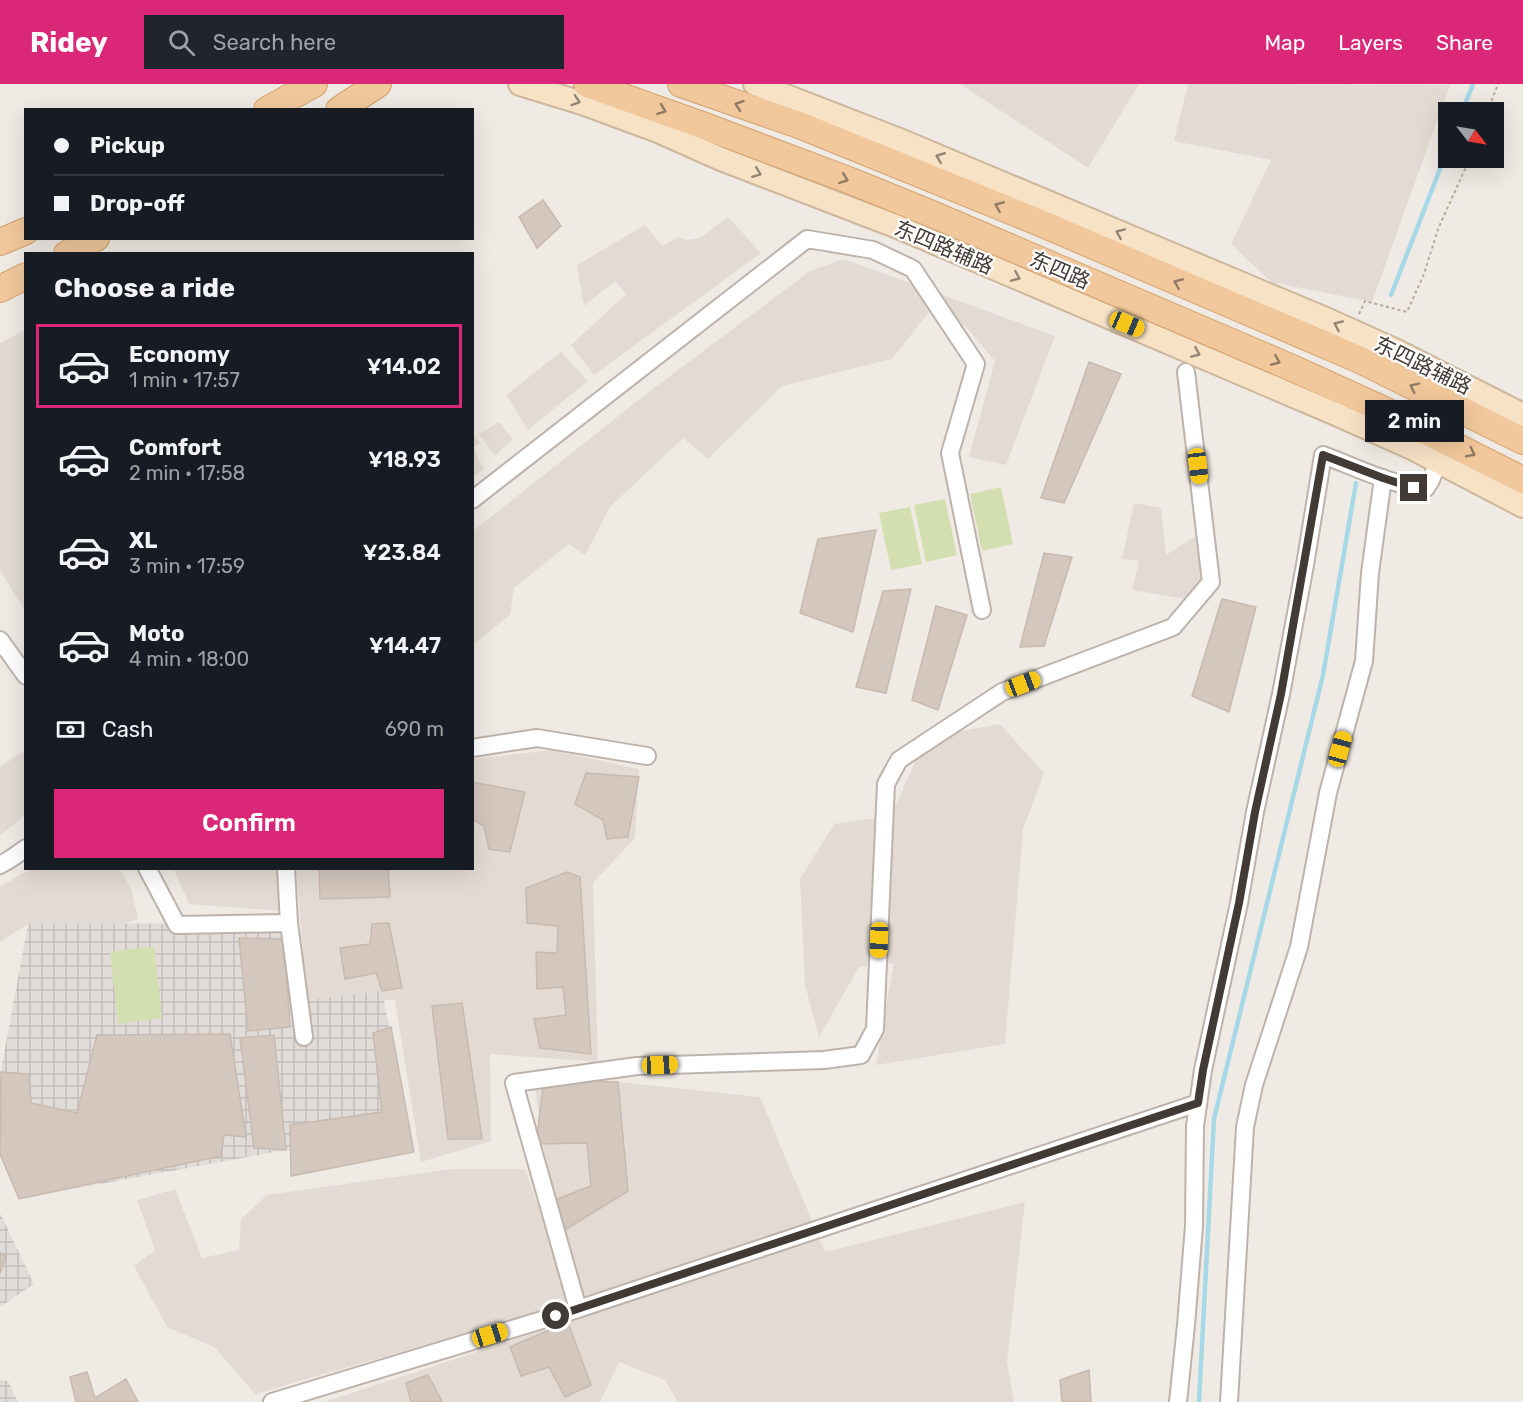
<!DOCTYPE html>
<meta charset="utf-8">
<style>
body{margin:0;font-family:Rubik,"Noto Sans SC",sans-serif;background:#20242c;color:#f1f3f6;height:100vh;display:flex;flex-direction:column;font-size:22px;white-space:nowrap}
*{box-sizing:border-box;margin:0}
p{font-size:20px;color:#9ea1a6}
.icon{flex:none;width:33px;height:33px;fill:none;stroke:currentColor;stroke-width:2;stroke-linecap:round;stroke-linejoin:round}
.map{position:relative;flex:1;overflow:hidden}
.side{position:absolute;left:24px;top:168px;width:450px;height:618px;display:flex;flex-direction:column;background:#171b24;border-radius:0px;box-shadow:0 6px 24px #0002}
.side>*{flex:none}
.hud{position:absolute;left:24px;top:24px;width:450px;height:132px;border-radius:0px;box-shadow:0 6px 24px #0002;display:grid;align-content:center;height:132px;padding:0 30px;background:#171b24}
.needle{width:39px;rotate:121deg}
.controls{position:absolute;left:1438px;top:18px;display:grid;gap:12px}
.controls a{display:grid;place-items:center;width:66px;height:66px;border-radius:0px;background:#171b24;box-shadow:0 6px 24px #0002;font-size:30px}
.end{position:absolute;width:27px;height:27px;margin:-14px;border:8px solid #413a35;background:#fff;box-shadow:0 0 0 3px #fff}
.from{border-radius:50%}
.bubble{position:absolute;height:42px;border-radius:0px;background:#171b24;box-shadow:0 6px 24px #0002;font-size:20px;font-weight:600;line-height:42px;text-align:center}
.car{position:absolute;width:18px;height:36px;margin:-18px -9px;border-radius:8px;box-shadow:0 0 4px 2px #0007;background:linear-gradient(#f5c518 24%,#345 0 40%,#f5c518 0 76%,#345 0 86%,#f5c518 0)}
.hud b{display:flex;align-items:center;gap:21px;height:57px;font-size:22px}
.hud b+b{border-top:2px solid #363941}
.hud i{width:15px;height:15px;background:#f1f3f6}
ul{padding:0;list-style:none}
li{display:flex;align-items:center;gap:18px;height:84px;margin:0 12px 9px;padding:0 18px;border:3px solid transparent;border-radius:0px}
li div{flex:1}
li b{display:block;font-size:22px}
li em{font-style:normal;font-weight:600}
li.current{border-color:#db2777}
li>.icon{width:54px;height:54px;stroke-width:1.5}
h2{padding:0 30px;font-size:27px;line-height:72px}
.pay{display:flex;align-items:center;gap:15px;height:66px;padding:0 30px;font-size:22px}
.pay p{margin-inline-start:auto}
.button{display:flex;gap:12px;margin-top:auto;padding:12px 30px}
.button a{flex:1;height:69px;border-radius:0px;background:#db2777;color:#fff;font-size:24px;font-weight:600;line-height:69px;text-align:center}
header{display:flex;align-items:center;gap:36px;box-sizing:border-box;height:84px;padding:0 30px;background:#db2777;color:#fff}
header strong{font-size:28px}
nav{display:flex;gap:33px;margin-inline-start:auto;font-size:21px}
.search{width:420px;height:54px;background:#20242c;display:flex;align-items:center;gap:15px;box-sizing:border-box;padding:0 21px;border-radius:0px;color:#9ea1a6;font-size:22px}
.map>svg:first-child{display:block}
.residential{fill:#e3dbd3}
.industrial{fill:url(#industrial-grid)}
.pitch{fill:#d3dfb1}
.lines{fill:none;stroke-linecap:round;stroke-linejoin:round}
.stream{stroke:#a6d8e6;stroke-width:4.5}
.building{fill:#d3c7be;stroke:#c9baaf;stroke-width:1.5}
.minor-casing{stroke:#bdb3ab;stroke-width:20}
.secondary-casing{stroke:#cdb69b;stroke-width:26}
.primary-casing{stroke:#d4a26e;stroke-width:28}
.path{stroke:#baa99b;stroke-width:2;stroke-dasharray:3 3;stroke-linecap:butt}
.minor{stroke:#fff;stroke-width:16}
.secondary{stroke:#f7e2c6;stroke-width:22}
.primary{stroke:#f1c89b;stroke-width:26}
.oneway{stroke:#938676}
.oneway2{stroke:#907a63}
.route{stroke:#413a35;stroke-width:8}
.labels{text-anchor:middle;dominant-baseline:central;stroke-width:4.5;stroke-linejoin:round;paint-order:stroke}
.street-label{font-size:21px;fill:#413a35;stroke:#fff}
</style>
<header>
<strong>Ridey</strong>
<div class="search"><svg class="icon" aria-label="search" viewBox="0 0 24 24"><circle cx="10" cy="10" r="6"/><path d="M15 15l6 6"/></svg>Search here</div>
<nav><a>Map</a><a>Layers</a><a>Share</a></nav>
</header>
<div class="map">
<svg width="1523" height="1318" viewBox="0 0 1523 1318">
<defs>
<pattern id="industrial-grid" width="8" height="8" patternUnits="userSpaceOnUse" patternTransform="scale(1.5)"><rect width="8" height="8" fill="#e2dcd9"/><path d="M0 4h8M4 0v8" fill="none" stroke="#c3bebb"/></pattern>
</defs>
<rect width="100%" height="100%" fill="#f0eae4"/>
<path class="residential" d="M960,0H1139L1088,84Z
M1188,0L1450,1L1372,218L1271,198L1231,160L1271,76L1174,57Z
M728,133L761,169L594,291L571,261L626,210L615,197L584,222L577,181L645,141L662,162L678,153L687,156L700,154Z
M844,175L1055,252L1006,381L969,373L995,277L966,243L929,228L892,275L782,302L708,375L683,354L610,423L585,471L569,460L514,504L510,531L473,561V447L654,304L810,187Z
M25,246V527L0,486V259Z
M561,268L588,297L528,346L506,311Z
M499,338L513,355L495,372L479,350Z
M472,349L480,359L473,364L484,385L473,393Z
M1134,419L1161,424L1166,471L1197,451L1209,482L1197,517L1132,506L1139,477L1122,475Z
M1000,640L1044,689L1023,745L1005,960L876,981L894,879L859,883L819,953L805,901L800,795L834,740L891,732L926,653Z
M25,666V731L0,752V683Z
M552,666L639,685L635,754L593,799L598,978L490,970L491,1057L421,1078L395,916H307L296,785L472,784L473,675Z
M30,785H119L131,804L138,835L48,865L28,840L0,858V803Z
M174,785H279L285,827L189,820Z
M534,996L618,998L760,1013L825,1168L1025,1118L1007,1278L1014,1318H678L665,1296L619,1278L600,1318H324L568,1238L566,1220L255,1310L214,1263L167,1243L134,1182L155,1166L137,1116L175,1105L202,1174L239,1166L241,1135L267,1111L452,1085H525L562,1191Z"/>
<path class="industrial" d="M289,839L307,916L382,907L414,1068L286,1066L19,1115L0,1059V991L28,840Z
M0,1129L34,1200L0,1223Z
M0,1296L8,1297L18,1318H0Z"/>
<path class="pitch" d="M1001,403L1013,460L982,467L970,410Z
M945,415L957,471L926,478L914,421Z
M910,423L922,480L891,486L879,429Z
M154,862L162,934L118,940L110,868Z"/>
<g class="lines">
<path class="stream" d="M1462,28L1473,0
M1391,211L1449,62
M1199,1318L1214,1035L1323,591L1356,399"/>
</g>
<path class="building" d="M543,116L561,142L537,164L519,133Z
M1089,278L1121,290L1064,419L1041,414Z
M876,446L853,548L800,529L818,455Z
M1044,469L1072,473L1044,562L1020,563Z
M911,505L886,609L856,603L883,507Z
M1222,515L1256,523L1229,628L1192,612Z
M936,522L967,531L938,626L912,616Z
M586,689L639,693L628,753L607,755L603,736L575,720Z
M472,698L525,708L510,768L489,765L484,742L472,735Z
M319,784H388L390,813L320,815Z
M567,788L580,793L591,970L540,964L534,935L566,931L563,903L537,905L536,868L557,869L558,842L527,839L526,804Z
M389,839L402,904L382,907L376,889L345,895L340,864L370,860L372,840Z
M239,854L284,855L290,943L248,947Z
M462,919L482,1055H448L432,922Z
M391,943L414,1068L291,1092L290,1041L382,1028L373,949Z
M230,950L246,1053L224,1051L221,1072L19,1115L0,1070L1,988L29,990L31,1019L77,1029L97,951Z
M274,951L286,1066L254,1064L240,954Z
M544,996L618,998L628,1107L565,1146L552,1117L591,1102L587,1059L536,1060Z
M0,1169L6,1172L0,1189Z
M568,1238L591,1301L565,1313L549,1283L521,1292L510,1263Z
M1089,1286L1091,1318H1062L1060,1296Z
M87,1288L95,1314L126,1295L138,1318H76L70,1293Z
M428,1291L442,1317L441,1318H411L406,1299Z"/>
<g class="lines">
<defs>
<path id="minor" d="M472,416L807,155L873,166L913,185L976,280L950,369L982,526
M0,556L26,592
M472,664L537,654L647,672
M0,781L12,774L26,764
M147,784L177,841L289,839
M286,784L289,839L304,953
M578,1225L514,999L637,982L824,976L861,971L875,945L886,700L899,676L1002,608L1173,543L1211,498L1186,288
M272,1318L578,1225L1198,1019
M1178,1318L1186,1241L1194,1142L1195,1042L1203,986L1239,819L1255,728L1281,610L1305,481L1323,371C1353,382 1395,403 1426,404L1431,396L1438,378
M1229,1318L1245,1043L1254,1001L1299,863L1328,709L1364,577L1370,489L1383,394"/>
<path id="secondary" d="M520,0L582,19L658,47L721,75L898,143L1336,330L1414,365L1523,422
M755,0L897,55L1328,236L1397,267L1523,331"/>
<path id="primary" d="M587,0L702,41L851,97L932,130L1292,284L1380,324L1523,396
M681,0L799,41L1038,138L1360,276L1523,357
M267,26L314,0
M339,26L378,0
M0,158L26,147
M67,170L96,154
M0,205L26,192"/>
</defs>
<use href="#minor" class="minor-casing"/>
<use href="#secondary" class="secondary-casing"/>
<use href="#primary" class="primary-casing"/>
<path class="path" d="M1487,28L1498,0
M1359,230L1365,217L1407,228L1424,190L1438,145L1470,74"/>
<use href="#minor" class="minor"/>
<use href="#secondary" class="secondary"/>
<use href="#primary" class="primary"/>
</g>
<defs><path id="oneway-chevron" d="M-2-3.5L2.5 0L-2 3.5" fill="none" stroke-width="1.6" stroke-linecap="round" stroke-linejoin="round" transform="scale(1.5)"/></defs>
<g class="oneway">
<use href="#oneway-chevron" transform="translate(576 17) rotate(18)"/>
<use href="#oneway-chevron" transform="translate(940 73) rotate(-158)"/>
<use href="#oneway-chevron" transform="translate(757 89) rotate(21)"/>
<use href="#oneway-chevron" transform="translate(1120 149) rotate(-157)"/>
<use href="#oneway-chevron" transform="translate(1016 193) rotate(23)"/>
<use href="#oneway-chevron" transform="translate(1338 241) rotate(-156)"/>
<use href="#oneway-chevron" transform="translate(1196 269) rotate(23)"/>
</g>
<g class="oneway2">
<use href="#oneway-chevron" transform="translate(739 21) rotate(-161)"/>
<use href="#oneway-chevron" transform="translate(662 26) rotate(20)"/>
<use href="#oneway-chevron" transform="translate(844 95) rotate(21)"/>
<use href="#oneway-chevron" transform="translate(999 122) rotate(-157)"/>
<use href="#oneway-chevron" transform="translate(1178 199) rotate(-157)"/>
<use href="#oneway-chevron" transform="translate(1276 277) rotate(23)"/>
<use href="#oneway-chevron" transform="translate(1414 303) rotate(-154)"/>
<use href="#oneway-chevron" transform="translate(1471 369) rotate(27)"/>
</g>
<g class="lines">
<path class="route" d="M556,1232L1198,1019L1203,986L1239,819L1255,728L1281,610L1323,371L1383,394L1414,404"/>
</g>
<g class="labels">
<g class="street-label">
<text transform="translate(944 163) rotate(23)">东四路辅路</text>
<text transform="translate(1060 186) rotate(23)">东四路</text>
<text transform="translate(1423 281) rotate(26)">东四路辅路</text>
</g>
</g>
</svg>
<div class="controls">
<a><svg class="needle" viewBox="-14 -14 28 28"><path d="M0-13l5 13h-10z" fill="#e53935"/><path d="M0 13l5-13h-10z" fill="#9ea1a6"/></svg></a>
</div>
<i class="end from" style="left:556px;top:1232px"></i>
<i class="end" style="left:1414px;top:404px"></i>
<div class="bubble" style="left:1365px;top:316px;width:99px">2 min</div>
<i class="car" style="left:1127px;top:240px;rotate:113deg"></i>
<i class="car" style="left:1198px;top:382px;rotate:173deg"></i>
<i class="car" style="left:1023px;top:600px;rotate:69deg"></i>
<i class="car" style="left:1340px;top:665px;rotate:15deg"></i>
<i class="car" style="left:879px;top:856px;rotate:182deg"></i>
<i class="car" style="left:660px;top:981px;rotate:88deg"></i>
<i class="car" style="left:490px;top:1251px;rotate:73deg"></i>
<div class="hud">
<b><i class="from"></i>Pickup</b>
<b><i></i>Drop-off</b>
</div>
<section class="side">
<h2>Choose a ride</h2>
<ul>
<li class="current"><svg class="icon" aria-label="car" viewBox="0 0 24 24"><path d="M5 17H2v-5l4-1 3-4h7l3 4 3 1v5h-3M9 17h6M6 11h13"/><circle cx="7" cy="17" r="2"/><circle cx="17" cy="17" r="2"/></svg><div><b>Economy</b><p>1 min · 17:57</p></div><em>¥14.02</em></li>
<li><svg class="icon" aria-label="car" viewBox="0 0 24 24"><path d="M5 17H2v-5l4-1 3-4h7l3 4 3 1v5h-3M9 17h6M6 11h13"/><circle cx="7" cy="17" r="2"/><circle cx="17" cy="17" r="2"/></svg><div><b>Comfort</b><p>2 min · 17:58</p></div><em>¥18.93</em></li>
<li><svg class="icon" aria-label="car" viewBox="0 0 24 24"><path d="M5 17H2v-5l4-1 3-4h7l3 4 3 1v5h-3M9 17h6M6 11h13"/><circle cx="7" cy="17" r="2"/><circle cx="17" cy="17" r="2"/></svg><div><b>XL</b><p>3 min · 17:59</p></div><em>¥23.84</em></li>
<li><svg class="icon" aria-label="car" viewBox="0 0 24 24"><path d="M5 17H2v-5l4-1 3-4h7l3 4 3 1v5h-3M9 17h6M6 11h13"/><circle cx="7" cy="17" r="2"/><circle cx="17" cy="17" r="2"/></svg><div><b>Moto</b><p>4 min · 18:00</p></div><em>¥14.47</em></li>
</ul>
<div class="pay"><svg class="icon" aria-label="cash" viewBox="0 0 24 24"><path d="M3 7h18v10H3z"/><circle cx="12" cy="12" r="2"/></svg>Cash<p>690 m</p></div>
<div class="button"><a>Confirm</a></div>
</section>
</div>
